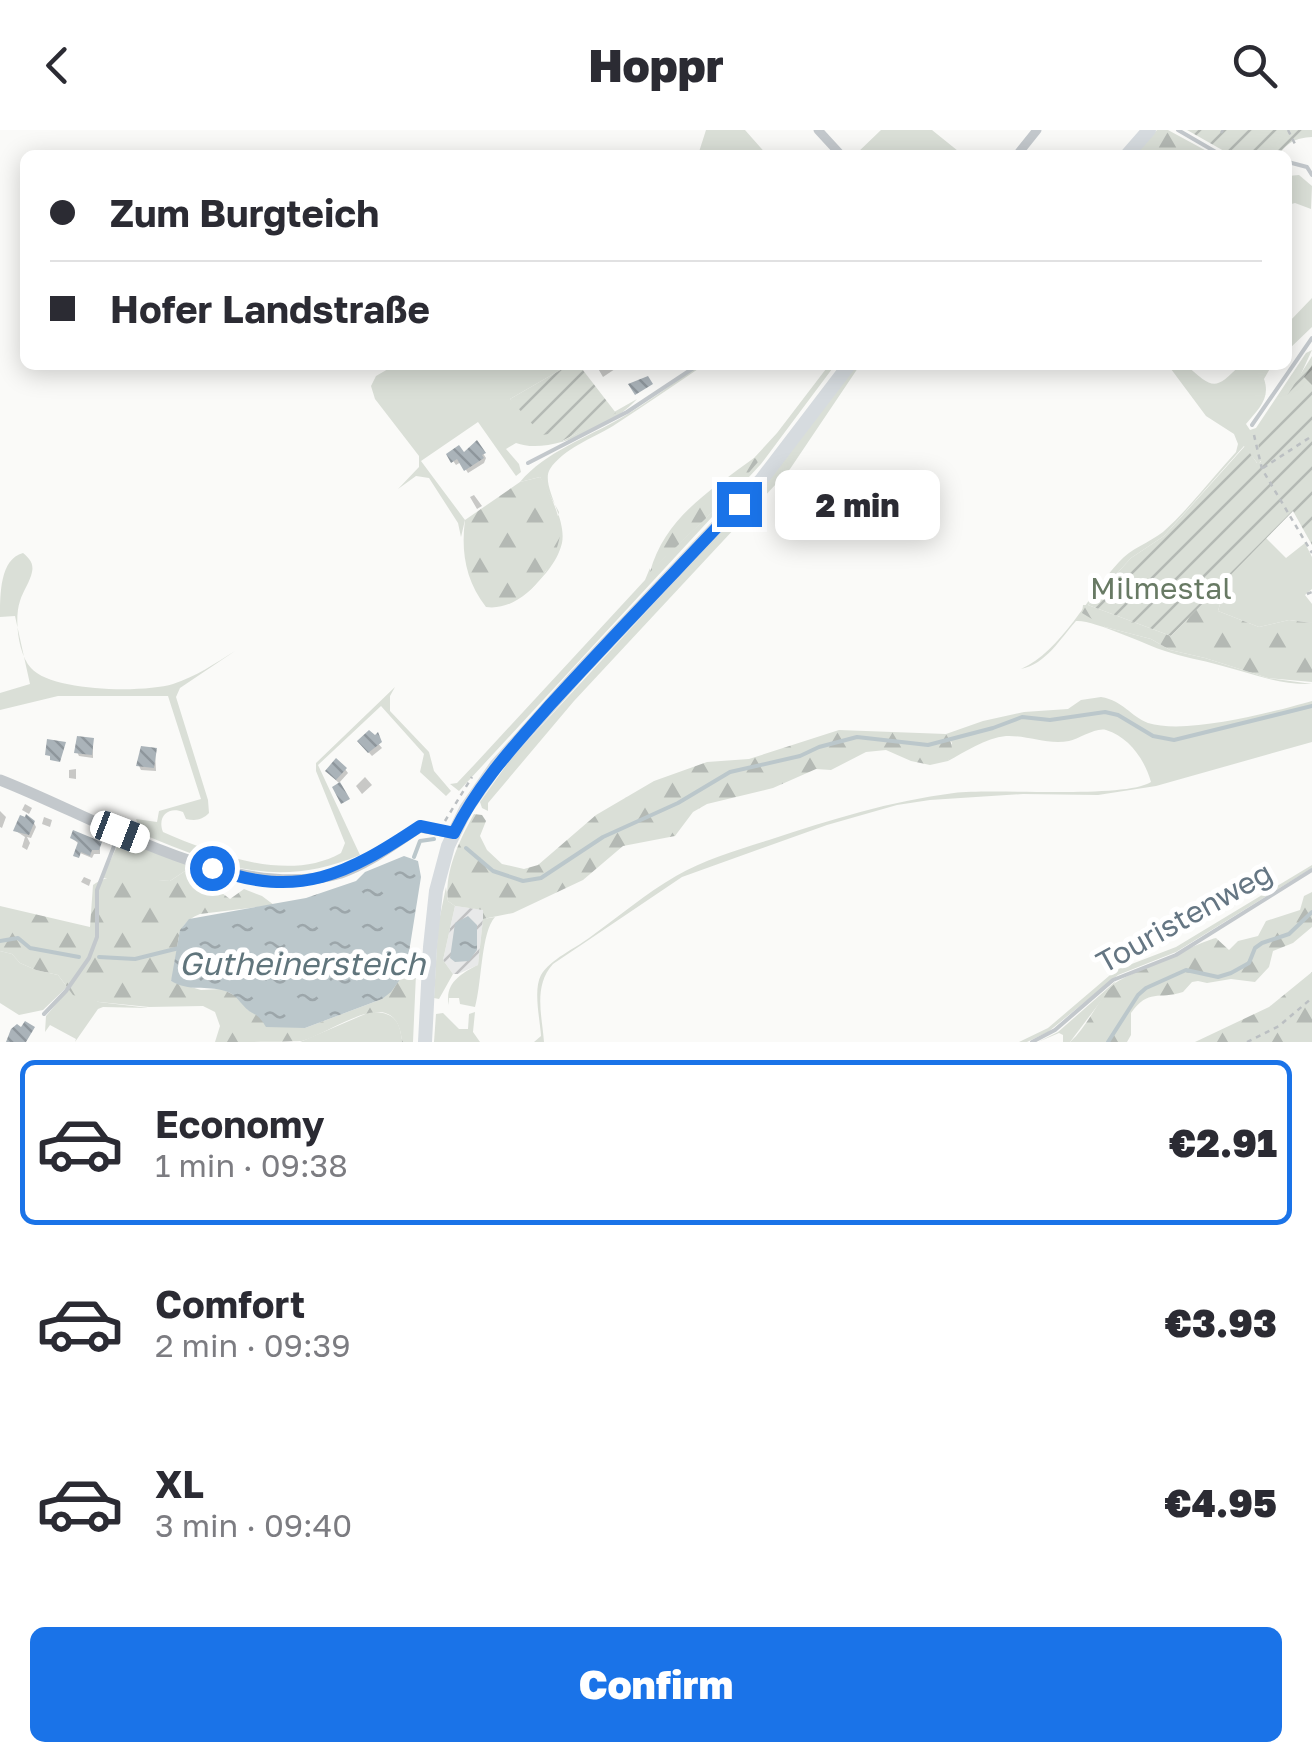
<!DOCTYPE html>
<meta charset="utf-8">
<style>
body{margin:0;font-family:"Golos Text",sans-serif;background:#f7f7f7;color:#2b2b33;height:100vh;display:flex;flex-direction:column;font-size:38px;white-space:nowrap}
*{box-sizing:border-box;margin:0}
p{font-size:32px;color:#7c7c81}
.icon{flex:none;width:55px;height:55px;fill:none;stroke:currentColor;stroke-width:2;stroke-linecap:round;stroke-linejoin:round}
.map{position:relative;height:912px;overflow:hidden}
.drawer{display:flex;flex-direction:column;background:#fff;flex:1}
.drawer>*{flex:none}
.banner{position:absolute;left:20px;top:20px;width:1272px;height:220px;border-radius:15px;box-shadow:0 5px 25px #0003;display:grid;align-content:center;height:220px;padding:0 30px;background:#fff}
.end{position:absolute;width:45px;height:45px;margin:-22px;border:12px solid #1a73e8;background:#fff;box-shadow:0 0 0 5px #fff}
.from{border-radius:50%}
.bubble{position:absolute;height:70px;border-radius:15px;background:#fff;box-shadow:0 5px 25px #0003;font-size:32px;font-weight:800;line-height:70px;text-align:center}
.car{position:absolute;width:30px;height:60px;margin:-30px -15px;border-radius:12px;box-shadow:0 0 8px 2px #0007;background:linear-gradient(#fff 24%,#345 0 40%,#fff 0 76%,#345 0 86%,#fff 0)}
.banner b{display:flex;align-items:center;gap:35px;height:95px;font-size:38px}
.banner b+b{border-top:2px solid #e1e1e2}
.banner i{width:25px;height:25px;background:#2b2b33}
ul{padding:18px 0 0;list-style:none}
li{display:flex;align-items:center;gap:30px;height:165px;margin:0 20px 15px;padding:0 10px;border:5px solid transparent;border-radius:15px}
li div{flex:1}
li b{display:block;font-size:38px}
li em{font-style:normal;font-weight:800}
li.selected{border-color:#1a73e8}
li>.icon{width:90px;height:90px;stroke-width:1.5}
.cta{display:flex;gap:20px;margin-top:auto;padding:20px 30px}
.cta a{flex:1;height:115px;border-radius:15px;background:#1a73e8;color:#fff;font-size:40px;font-weight:800;line-height:115px;text-align:center}
header{display:flex;justify-content:space-between;align-items:center;height:130px;padding:0 30px;background:#fff;font-size:45px;font-weight:800}
.map>svg:first-child{display:block}
.industrial{fill:url(#industrial-furrows)}
.grass{fill:#dadfd7}
.forest{fill:url(#forest-firs)}
.garden{fill:url(#garden-furrows)}
.water{fill:url(#water-ripples)}
.shadow{fill:#0003}
.lines{fill:none;stroke-linecap:round;stroke-linejoin:round}
.stream{stroke:#bbc7cb;stroke-width:4}
.building{fill:url(#building-back-hatch)}
.path{stroke:#bbbfc2;stroke-width:2.5;stroke-dasharray:5 5;stroke-linecap:butt}
.service{stroke:#c3c8cc;stroke-width:4}
.minor{stroke:#c3c8cc;stroke-width:9}
.tertiary{stroke:#c3c8cc;stroke-width:11}
.primary{stroke:#d6dbdf;stroke-width:14}
.route{stroke:#1a73e8;stroke-width:12}
.labels{text-anchor:middle;dominant-baseline:central;stroke-width:10;stroke-linejoin:round;paint-order:stroke}
.park-label{font-size:30px;fill:#687a64;stroke:#fff}
.street-label{font-size:30px;fill:#657683;stroke:#fff}
.water-label{font-size:32px;font-style:italic;fill:#60757c;stroke:#fff}
</style>
<header><svg class="icon" aria-label="back" viewBox="0 0 24 24"><path d="M15 5l-7 7 7 7"/></svg>Hoppr<svg class="icon" aria-label="search" viewBox="0 0 24 24"><circle cx="10" cy="10" r="6"/><path d="M15 15l6 6"/></svg></header>
<div class="map">
<svg width="1312" height="912" viewBox="0 0 1312 912">
<defs>
<pattern id="industrial-furrows" width="10" height="10" patternUnits="userSpaceOnUse" patternTransform="scale(2.5)"><rect width="10" height="10" fill="#e8e9e9"/><path d="M-1 1l2-2M0 10L10 0M9 11l2-2" fill="none" stroke="#c0c1c2"/></pattern>
<pattern id="forest-firs" width="22" height="20" patternUnits="userSpaceOnUse" patternTransform="scale(2.5)"><rect width="22" height="20" fill="#dadfd7"/><path d="M5 1l3.5 6h-7zM16 11l3.5 6h-7z" fill="#b4b9b4"/></pattern>
<pattern id="garden-furrows" width="10" height="10" patternUnits="userSpaceOnUse" patternTransform="scale(2.5)"><rect width="10" height="10" fill="#dadfd7"/><path d="M-1 1l2-2M0 10L10 0M9 11l2-2" fill="none" stroke="#b4b9b4"/></pattern>
<pattern id="water-ripples" width="26" height="14" patternUnits="userSpaceOnUse" patternTransform="scale(2.5)"><rect width="26" height="14" fill="#bbc7cb"/><path d="M2 4q2-2 4 0t4 0M15 11q2-2 4 0t4 0" fill="none" stroke="#9ca6aa"/></pattern>
<pattern id="building-back-hatch" width="6" height="6" patternUnits="userSpaceOnUse" patternTransform="scale(2.5)"><rect width="6" height="6" fill="#aab3b9"/><path d="M-1 5l2 2M0 0l6 6M5-1l2 2" fill="none" stroke="#8e969c"/></pattern>
</defs>
<rect width="100%" height="100%" fill="#fafaf8"/>
<path class="industrial" d="M455,776L484,780L478,835L458,844H453L443,830Z"/>
<path class="grass" d="M706,0H745L767,25H698Z
M881,0H932L963,25H855Z
M1312,168V197L1288,220V193Z
M1312,220L1261,331L1258,334L1244,316L1164,406L1131,428L1088,475H1083L1105,497L1151,509L1170,520L1205,528L1268,548L1312,554C1278,555 1251,543 1219,535C1202,530 1182,527 1165,521C1147,515 1092,489 1076,491C1060,509 1046,534 1021,539C1061,522 1089,464 1119,432C1131,418 1149,413 1163,402C1189,379 1212,348 1236,322L1238,314L1234,304L1206,286L1168,235H1186C1213,259 1215,261 1240,235H1272L1264,249C1271,269 1258,279 1246,294L1250,300L1256,298L1306,223Z
M395,235H569L510,269L557,303L563,311L637,269C614,295 550,326 516,313L506,319L519,334L521,342L516,346L478,292L421,331L465,390L461,407L458,393L429,348L416,346L398,359L419,337V326L375,269L371,256L376,246Z
M700,235H704C674,255 644,276 613,296C593,308 563,319 550,339C540,355 567,387 562,413C557,434 541,449 527,463L546,441L559,382L540,347L520,352C545,322 588,307 621,288C648,273 674,252 700,235Z
M829,235H835L761,334L459,661L450,654L457,653L475,634L645,450L650,438V441L725,370L754,328L777,303Z
M855,235H860L790,339L574,571L488,673V681L482,678L480,672L510,630L772,345Z
M1266,408L1286,428L1305,413L1312,427V459L1305,465L1312,474V493L1289,490L1259,497L1218,481L1222,467L1217,458Z
M23,423C29,428 34,433 32,442C30,452 23,461 20,471C14,488 18,524 31,538C52,562 144,563 173,554C195,547 216,533 235,521L180,558L176,567L208,670L209,683C202,690 196,691 186,689L183,682C168,676 157,687 163,702C214,724 288,753 341,723L345,713L316,641V633L395,557L390,566V581L429,622L434,641L451,661L446,666L420,642L424,624L381,576L318,635L360,725C277,760 220,736 142,704L136,689L157,692L159,681L201,669L168,566H58L0,580V563L30,554L15,486L0,487C0,464 0,429 23,423Z
M1101,567C1124,571 1130,586 1148,593C1187,605 1273,582 1312,571V612L1156,656L1098,665L1023,664L930,670L897,675L827,695L682,747L553,834C533,856 542,885 544,912H534L541,906C540,889 533,860 541,845C551,829 574,819 589,808C618,787 645,764 676,746C704,730 738,720 769,710C830,690 890,671 954,663C994,658 1125,669 1151,652C1145,630 1129,607 1106,600C1096,597 1079,609 1069,611C1047,615 1027,605 1006,606C985,608 965,622 948,631L952,613L946,604L983,591L1024,582L1068,579L1081,570Z
M121,708L232,750L233,751L191,737L170,751L102,748Z
M1312,735V738L1176,822L1118,845L1048,902L1027,912H1019L1048,898L1116,840L1176,817Z
M446,757L448,771L455,776L443,830L453,844L439,869L434,868L438,796Z
M495,787C481,802 482,852 475,877L460,874L459,868H449V875C444,854 461,843 478,835L483,789Z
M0,821L12,824L20,833L36,840L58,845L67,857L43,880L19,885L0,873Z
M1116,851L1070,912H1063V905L1059,903L1038,912L1058,902Z
M69,859L99,872L149,878L103,877L98,879L75,912L76,909L50,895L45,902L46,886Z
M370,882C393,882 400,889 402,912H300Z
M475,882L473,902L480,912H434L436,884L443,883L459,899H468L469,884Z"/>
<path class="forest" d="M1157,0H1168L1214,25H1132Z
M1299,45L1312,56L1311,79L1295,73L1288,75V46Z
M754,328L758,329V332L725,370L650,442C665,387 711,360 754,328Z
M540,347C548,357 563,391 560,405C555,438 523,482 486,477C465,450 461,421 465,390L520,352Z
M1217,458L1222,467L1218,481L1259,497L1289,490L1312,493V552L1268,548L1205,528L1170,520L1151,509L1105,497L1082,483L1083,475H1088L1171,506Z
M839,600L946,604C953,614 954,620 948,631L930,635L911,631L886,620L866,622L831,640L816,639L773,658L707,674L693,682L675,706L623,716L583,750L513,783L483,789V780L455,776L448,771C444,742 460,709 474,684L482,685L486,691L480,706L487,720L502,734L524,739L538,735L596,685L654,651L707,632L749,629Z
M191,737L233,751L222,763L230,769L244,759L262,766L274,775L200,784C168,796 183,824 171,851L201,860L222,859L240,868L248,880L259,886L305,898L382,869L406,841L412,840L416,844L413,912H402C397,850 334,902 302,911C280,912 240,912 215,912L220,896L215,882L203,876L149,877L99,872L73,865L58,845L36,840L20,833L12,824L0,821V776L90,797L93,755C115,738 145,750 170,751Z
M1312,762V797L1293,813L1273,821L1269,837L1255,852L1231,849L1207,853L1198,851L1192,852L1183,862C1158,870 1149,858 1131,883V905L1127,912H1070C1088,896 1097,871 1114,854C1120,848 1208,809 1216,808L1229,820L1238,811L1258,806L1266,791L1300,780L1304,766Z
M1312,842V912H1195L1269,877Z"/>
<path class="garden" d="M1187,0H1312V7C1295,8 1289,12 1278,25H1231Z
M1312,226V415L1293,381L1171,506L1088,475L1131,428L1164,406L1245,316L1257,333L1261,332L1258,312Z
M569,235H579L616,283L562,311L556,303L542,305L510,269Z"/>
<path class="water" d="M404,726L418,731L421,747L406,841L391,862L382,869L305,898L266,897C260,887 258,886 249,881C240,874 237,864 225,861C206,855 189,862 171,851L180,800L189,789L306,768L356,751L365,742Z
M468,786L477,795V820L469,831L455,832L450,828L455,793Z"/>
<path class="shadow" d="M596,235H613L615,239L603,247Z
M1312,235V255L1304,247Z
M477,314L486,328L484,333L468,343L461,332L456,335L449,325L463,326Z
M474,365L482,376L477,379L470,367Z
M369,603L382,618L372,626L363,616Z
M93,611V628L79,626L77,622Z
M155,620L156,641L141,640L139,636Z
M76,639V649L69,648V640Z
M345,639L348,643L339,653L330,645Z
M365,647L372,655L362,664L356,656Z
M25,674L32,678L29,684L22,680Z
M0,681L6,687L2,698L0,697Z
M44,687L52,690L50,697L42,694Z
M32,689L36,697L31,708L27,707L30,713L27,720L22,717L25,707L16,701Z
M72,708L100,714V724H94L92,728L80,723L79,714Z
M84,747L91,750L89,756L81,752Z"/>
<g class="lines">
<path class="stream" d="M466,718L493,741L523,751L541,748L603,707L678,673L730,642L800,626L819,617L857,607L928,615L993,598L1022,587L1050,590L1105,582L1118,585L1153,606L1174,610L1312,576
M414,727L420,711L434,709
M0,811L18,808L30,818L79,827
M99,827L135,829L179,818
M1108,912L1138,865L1146,858L1186,840L1218,847L1231,843L1249,833L1255,818L1262,813L1289,804L1312,782"/>
</g>
<path class="building" d="M648,246L653,254L635,265L628,254Z
M477,310L486,323L482,325L484,328L464,341L457,329L451,333L446,324L459,315L464,322Z
M369,600L375,605L378,602L382,612L368,623L357,611Z
M77,606L94,608L92,625L74,623Z
M47,609L66,612L60,632L50,630V626L45,625Z
M141,616L157,618L154,638L136,636Z
M336,628L347,638L336,650L325,641Z
M340,652L350,669L341,674L332,657Z
M26,684L35,691L29,705L13,701L20,685L25,687Z
M73,700L102,712L99,720H92L90,726L81,722L79,728L73,726L78,712L70,708Z
M25,891L35,897L26,912H6L11,899L17,894L21,897Z"/>
<g class="lines">
<path class="path" d="M1288,0L1295,14
M1221,3L1223,0
M1254,305L1262,339L1312,423
M1263,338L1312,306
M1307,464L1312,462
M445,691L472,647
M1247,912L1279,896L1312,868"/>
<path class="service" d="M1178,0L1221,25
M1288,32L1307,37L1312,45
M1252,295L1312,208
M528,333L627,282L698,235
M44,884L66,861L89,828L97,807V760L118,706
M1032,912L1055,900L1113,850L1176,825L1312,740"/>
<path class="minor" d="M818,0L841,25
M1017,25L1037,0"/>
<path class="tertiary" d="M0,650C98,688 236,775 341,743C370,733 394,713 420,697L454,703"/>
<path class="primary" d="M1127,25L1149,0
M425,912L430,817L436,761L448,716L466,679L496,636L578,544L762,349L849,235"/>
</g>
<g class="lines">
<path class="route" d="M212,738C299,770 348,744 420,696L454,703C478,654 514,616 550,575C612,507 676,441 739,374"/>
</g>
<g class="labels">
<g class="park-label">
<text x="1161" y="458">Milmestal</text>
</g>
<g class="street-label">
<text transform="translate(1184 787) rotate(-29)">Touristenweg</text>
</g>
<g class="water-label">
<text x="302" y="833">Gutheinersteich</text>
</g>
</g>
</svg>
<i class="end from" style="left:212px;top:738px"></i>
<i class="end" style="left:739px;top:374px"></i>
<div class="bubble" style="left:775px;top:340px;width:165px">2 min</div>
<i class="car" style="left:120px;top:702px;rotate:111deg"></i>
<div class="banner">
<b><i class="from"></i>Zum Burgteich</b>
<b><i></i>Hofer Landstraße</b>
</div>
</div>
<section class="drawer">
<ul>
<li class="selected"><svg class="icon" aria-label="car" viewBox="0 0 24 24"><path d="M5 17H2v-5l4-1 3-4h7l3 4 3 1v5h-3M9 17h6M6 11h13"/><circle cx="7" cy="17" r="2"/><circle cx="17" cy="17" r="2"/></svg><div><b>Economy</b><p>1 min · 09:38</p></div><em>€2.91</em></li>
<li><svg class="icon" aria-label="car" viewBox="0 0 24 24"><path d="M5 17H2v-5l4-1 3-4h7l3 4 3 1v5h-3M9 17h6M6 11h13"/><circle cx="7" cy="17" r="2"/><circle cx="17" cy="17" r="2"/></svg><div><b>Comfort</b><p>2 min · 09:39</p></div><em>€3.93</em></li>
<li><svg class="icon" aria-label="car" viewBox="0 0 24 24"><path d="M5 17H2v-5l4-1 3-4h7l3 4 3 1v5h-3M9 17h6M6 11h13"/><circle cx="7" cy="17" r="2"/><circle cx="17" cy="17" r="2"/></svg><div><b>XL</b><p>3 min · 09:40</p></div><em>€4.95</em></li>
</ul>
<div class="cta"><a>Confirm</a></div>
</section>
